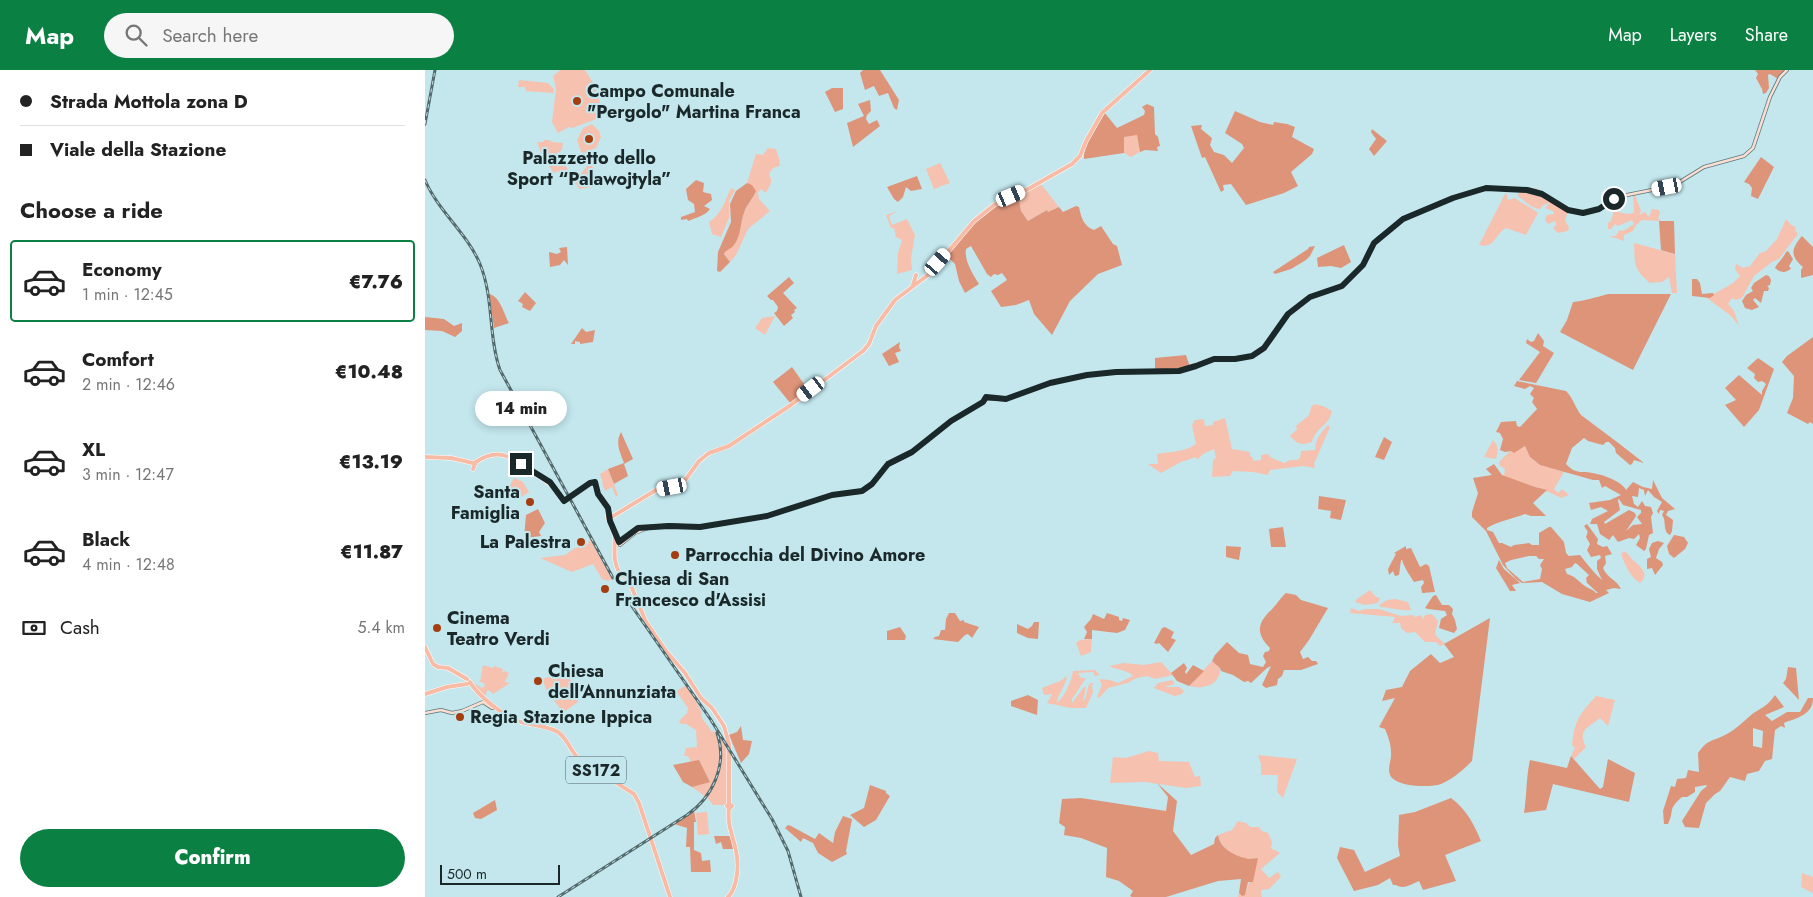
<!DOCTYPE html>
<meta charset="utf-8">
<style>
body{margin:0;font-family:Jost,sans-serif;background:#f6f6f6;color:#222;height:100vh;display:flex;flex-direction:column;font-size:19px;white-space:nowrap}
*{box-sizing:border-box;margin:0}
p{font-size:16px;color:#767676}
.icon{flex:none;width:28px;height:28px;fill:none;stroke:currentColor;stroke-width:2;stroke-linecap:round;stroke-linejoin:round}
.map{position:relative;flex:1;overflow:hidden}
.details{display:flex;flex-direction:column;background:#fff;width:425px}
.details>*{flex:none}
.hud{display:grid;align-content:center;height:110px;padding:0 20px;background:#fff}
.scale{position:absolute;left:15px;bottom:12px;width:120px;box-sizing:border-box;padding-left:5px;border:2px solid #1a282a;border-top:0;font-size:14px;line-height:18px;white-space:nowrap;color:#1a282a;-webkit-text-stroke:4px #c3e7ed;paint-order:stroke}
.end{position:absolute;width:22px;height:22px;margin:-11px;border:6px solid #1a282a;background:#fff;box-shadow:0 0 0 2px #fff}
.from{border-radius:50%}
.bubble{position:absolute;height:35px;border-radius:18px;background:#fff;box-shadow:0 2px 8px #0003;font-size:16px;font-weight:800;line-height:35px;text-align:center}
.car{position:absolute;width:15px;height:30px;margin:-15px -8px;border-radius:6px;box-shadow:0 0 4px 1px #0007;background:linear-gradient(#fff 24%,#345 0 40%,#fff 0 76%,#345 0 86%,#fff 0)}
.hud b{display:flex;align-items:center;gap:18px;height:48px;font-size:19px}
.hud b+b{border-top:1px solid #e0e0e0}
.hud i{width:12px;height:12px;background:#222}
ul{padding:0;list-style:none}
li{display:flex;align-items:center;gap:15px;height:82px;margin:0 10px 8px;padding:0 10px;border:2px solid transparent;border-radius:5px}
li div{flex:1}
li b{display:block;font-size:19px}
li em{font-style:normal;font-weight:800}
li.active{border-color:#0b8043}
li>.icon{width:45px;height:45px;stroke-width:1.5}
h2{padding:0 20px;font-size:22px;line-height:60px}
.pay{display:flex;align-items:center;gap:12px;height:55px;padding:0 20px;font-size:19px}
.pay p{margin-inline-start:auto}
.primary-button{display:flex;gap:10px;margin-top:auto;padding:10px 20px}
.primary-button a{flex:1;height:58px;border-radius:30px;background:#0b8043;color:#fff;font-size:20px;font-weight:800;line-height:58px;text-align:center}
header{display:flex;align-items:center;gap:30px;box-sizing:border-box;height:70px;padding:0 25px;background:#0b8043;color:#fff}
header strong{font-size:24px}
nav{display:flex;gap:28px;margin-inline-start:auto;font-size:18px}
.search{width:350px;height:45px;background:#f6f6f6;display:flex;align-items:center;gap:12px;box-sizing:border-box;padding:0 18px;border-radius:28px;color:#767676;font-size:19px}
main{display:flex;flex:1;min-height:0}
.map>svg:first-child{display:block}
.green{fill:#f6c2af}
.forest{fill:#de9479;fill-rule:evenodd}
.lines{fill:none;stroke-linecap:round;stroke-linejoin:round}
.secondary-casing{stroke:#58787d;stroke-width:4}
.primary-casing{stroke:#fff;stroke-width:5}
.secondary{stroke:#fcddd2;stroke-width:2.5}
.primary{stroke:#f8bca6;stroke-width:4}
.rail-casing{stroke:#53696c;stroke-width:3}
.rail{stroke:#c3e7ed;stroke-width:1;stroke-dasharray:4;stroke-linecap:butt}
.primary-bridge-casing{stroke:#fff;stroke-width:5;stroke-linecap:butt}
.primary-bridge{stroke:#f8bca6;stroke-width:4}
.route{stroke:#1a282a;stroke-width:6}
.poi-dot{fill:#a43e11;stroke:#c3e7ed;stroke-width:2}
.labels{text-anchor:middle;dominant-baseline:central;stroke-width:4;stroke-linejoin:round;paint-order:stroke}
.shield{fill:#c3e7ed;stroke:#4d6164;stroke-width:1}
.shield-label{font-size:16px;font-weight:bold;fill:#1a282a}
.poi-label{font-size:18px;font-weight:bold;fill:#1a282a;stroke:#c3e7ed;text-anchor:start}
</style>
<header>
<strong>Map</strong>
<div class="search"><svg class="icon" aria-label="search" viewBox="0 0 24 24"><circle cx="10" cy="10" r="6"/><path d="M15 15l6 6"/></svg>Search here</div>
<nav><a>Map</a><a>Layers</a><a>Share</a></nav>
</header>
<main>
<section class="details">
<div class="hud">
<b><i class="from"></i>Strada Mottola zona D</b>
<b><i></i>Viale della Stazione</b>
</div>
<h2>Choose a ride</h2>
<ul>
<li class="active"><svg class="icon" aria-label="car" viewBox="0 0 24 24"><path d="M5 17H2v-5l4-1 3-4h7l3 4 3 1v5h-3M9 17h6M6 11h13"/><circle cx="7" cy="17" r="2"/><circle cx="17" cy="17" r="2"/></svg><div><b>Economy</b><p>1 min · 12:45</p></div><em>€7.76</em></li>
<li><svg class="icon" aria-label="car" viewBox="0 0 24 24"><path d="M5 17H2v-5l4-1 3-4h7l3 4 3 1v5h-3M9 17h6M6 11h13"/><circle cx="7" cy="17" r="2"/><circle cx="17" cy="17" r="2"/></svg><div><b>Comfort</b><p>2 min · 12:46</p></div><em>€10.48</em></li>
<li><svg class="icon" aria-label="car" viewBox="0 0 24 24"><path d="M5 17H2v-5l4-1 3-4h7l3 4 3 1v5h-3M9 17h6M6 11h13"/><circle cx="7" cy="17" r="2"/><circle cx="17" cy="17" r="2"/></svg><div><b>XL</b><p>3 min · 12:47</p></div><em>€13.19</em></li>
<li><svg class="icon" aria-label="car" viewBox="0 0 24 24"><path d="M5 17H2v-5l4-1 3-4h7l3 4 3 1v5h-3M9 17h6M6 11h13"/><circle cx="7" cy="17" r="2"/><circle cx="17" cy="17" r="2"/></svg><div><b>Black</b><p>4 min · 12:48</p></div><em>€11.87</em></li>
</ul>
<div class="pay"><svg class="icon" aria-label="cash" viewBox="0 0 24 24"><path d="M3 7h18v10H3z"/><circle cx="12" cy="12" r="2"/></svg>Cash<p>5.4 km</p></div>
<div class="primary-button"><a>Confirm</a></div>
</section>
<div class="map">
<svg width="1388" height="827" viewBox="0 0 1388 827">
<rect width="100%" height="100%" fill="#c3e7ed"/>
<path class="green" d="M135,0H160L169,14L178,42L171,45L172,49L147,58L144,57L133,63L127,52L131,19L128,6Z
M94,10L123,13L129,19L128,23L101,21L100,17H93Z
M167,54L174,61L176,67L171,78L159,83L156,82L152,70L158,58Z
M712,64L715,82L706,87L699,83V67Z
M119,70H124L127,72L138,73L137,80L131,84L143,99L137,106L133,101L129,103L118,88L112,72H119Z
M343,78L351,79L355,91L354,92L355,96C349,97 345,99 344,106L346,108V113L341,123L336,119L333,123L334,129L345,141L323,159L311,185L305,192L299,183L302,179L306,178C314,167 315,156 319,143C321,135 328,129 331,121L322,113L331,84L338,85Z
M164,93L166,94L169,99L165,103L169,117L154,119L148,109L155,105Z
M515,93L525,113L509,119L501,99Z
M616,114L634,137L623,142L622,140L603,151L596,141L593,124Z
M306,118L310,120L304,131V148L296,167L287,164L284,152C296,145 300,131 306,118Z
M1111,118L1144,139L1140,150L1144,158L1143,161L1133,163L1128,158L1131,155L1130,151L1123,154L1120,150L1122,145L1129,144L1128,141L1120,138L1125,133L1118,135L1115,139C1106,138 1100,131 1092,125L1098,120Z
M1081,122L1083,130L1090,128C1097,134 1106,137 1113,143L1101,165L1081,158C1070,164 1070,179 1054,175Z
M1208,125H1210L1216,141L1214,145L1220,142L1224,147L1227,139L1234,140L1235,143L1233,148L1236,151L1217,150L1211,155L1208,161L1199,165V171L1184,166H1191L1194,160L1198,161L1209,154L1207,150L1193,156L1190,154L1186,159H1183V153L1186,151L1189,141L1202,144L1209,143Z
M473,141L464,146L467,155L482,149L490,165L486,188L487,200L472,204L473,183L477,170L471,167L469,158H466L461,145Z
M1361,149L1366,155L1371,157L1370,160L1373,164L1354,189L1347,192L1329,206L1317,228L1310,230L1307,228L1303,234L1309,241L1314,256L1306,246L1282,228L1308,213L1315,206L1310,199L1311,194L1318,198L1325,196L1335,183L1341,181L1352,169Z
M1209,173L1250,184L1252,223H1247L1244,207L1237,212L1225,213C1208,199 1210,194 1209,173Z
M350,246L340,265L330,258L337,248Z
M889,334L898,336L907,341C903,358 892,355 887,372C878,376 871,374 865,366L872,359L871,356L884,345L886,337Z
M800,348L807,379L825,382V386L827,387L829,391L836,390V385L844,384L845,387L859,393L865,390H872L875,388L876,381L890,380C891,368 895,364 903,355L905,357L889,394L890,398L878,396L845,400L843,405L828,402L808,401L805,406L787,407L788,390L791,388L789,379L778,384L772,390L771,387L756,392L736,403L723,394H733L732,384C748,381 757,383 771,374L767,355L770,350L779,349L780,356L788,355V352Z
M1068,370C1074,376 1073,381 1071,389L1059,387Z
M1100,376C1110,400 1119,393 1139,402L1129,419L1133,423L1137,419L1144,425L1136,428C1118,418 1098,414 1079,406L1080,399L1075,396L1074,392L1085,381L1090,382Z
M183,399L193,425L191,427L187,417L180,421L177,413H178L175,404Z
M89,408L98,412L104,422L96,427L85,417V415Z
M165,468L188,508L184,511L177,509L168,494L147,502L115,488L140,485L150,478L163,474Z
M1199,481C1204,484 1205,487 1208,490C1216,497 1225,504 1215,513C1205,507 1200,495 1196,484Z
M945,520L951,527L955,528L953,533L940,535L930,532L932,529Z
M970,529L983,532L986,540C976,541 966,538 956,537L954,535L962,530Z
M926,538L934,541L940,539H954L976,546L988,545L990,547L996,545L998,549L1000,545L1007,544L1013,551C1010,566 1007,562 1020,574L1015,576L1011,572H1000L990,562L982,563L976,558L975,553H967L970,547L925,543Z
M667,569L666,582L656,586L651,573L655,570Z
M787,591L795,598C796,615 778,620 764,616Z
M736,592L748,605L730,609L722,606L712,608L702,613L683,618L674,628L672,627L677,615L674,609L685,610L693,613L708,606C703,600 692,600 684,596L699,593L719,595Z
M58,595L68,598L69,596L78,599L77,603L79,601L84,603L80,612L85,613L68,624L64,620L62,621L60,627L51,619L47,612L57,618L60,616L59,613L55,612Z
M670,600L675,605L670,606L668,602L653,603L656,608H661L647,629V633L659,617H661L658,632C663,626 661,620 665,613H669L667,615L668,622L661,638H646L622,633L627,624L619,625L617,618L635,611L642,606C641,615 631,628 632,633C640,626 646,612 648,601Z
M141,602L153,624L150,626L153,632L139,642L136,640L121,619L117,609Z
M747,610L750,614L739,617H754L759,621L757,624L750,626L729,618L733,613Z
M262,615L276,641L277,648L287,662L291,661L290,657L302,677C301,682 303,688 303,693C304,705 306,726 300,735H288L282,727L291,710L294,700L281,727L267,717L285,711L274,691L266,692L263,686H259L261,678L272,677L271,660L261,654H256L254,651L262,643L263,638L251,621Z
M1171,626L1190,630L1183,656L1175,648C1163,658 1152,660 1161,677L1149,689L1146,686L1150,678L1147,675C1150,649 1154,645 1171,626Z
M724,681L733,683L734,691L764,692L770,707L775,706L776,716L761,718L720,712L685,713L688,687L701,688Z
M833,685L872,689L858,728L852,722L853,705H836V694Z
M282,742L284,764L273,765L271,743Z
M813,751L821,753L825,757H834L837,761L843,763L847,772L846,778L855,783L836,799L844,808L853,802L856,807L844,819L836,820L837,827H813L814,823L817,826L821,821L833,788C830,788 827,789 824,789C811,790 795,777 793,765L807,760Z
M1377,803L1388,807V823L1376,817Z"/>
<path class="forest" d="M438,0H455L474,30L472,40L469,38L463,23L454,26L449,16L440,20L435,3Z
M1330,0H1360L1353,9L1345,4L1343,5L1344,18L1341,23L1338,24L1337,19L1331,8L1333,4Z
M407,18H418V39L410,42L400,22Z
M445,30L446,41L442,45L441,49L444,54L452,50L455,56L428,77L422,53L439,46L433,34Z
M722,34L729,37L730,64L733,67L735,76L732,77L733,81L720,80L715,82L712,65L699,67V83L659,89C658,71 671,56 679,42L692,58L719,45L720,41L717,37Z
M810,41L835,52L848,55L849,52L862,54L870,57L867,67L889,79L887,84L866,102L873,116L859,123L821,135L806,114L798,115L799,120L796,122L780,87L777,88L766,56L777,55L776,59L787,68L785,75L789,82L799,85L807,93L819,78L817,74L800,63Z
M947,59L962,71L949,86L944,79L951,69L946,62Z
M1336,87L1349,97L1333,129L1326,126L1327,118L1324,114L1319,112Z
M492,106L497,119L486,121L481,117L478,127L473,132L469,129L462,117Z
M271,110L279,113L278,122L286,124L287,130L279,136L285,139C280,146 270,148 263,151L262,149L256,150V147L270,142L269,134L263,130L261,119Z
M322,113L327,115L331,121C328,129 321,135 319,143C315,153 316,170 306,178C304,179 302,180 300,182L299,184L305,192L295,202L292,201L293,182L306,152L305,134L311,121Z
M593,124L596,141L603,151L622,140L623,142L634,137L638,142L651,136L654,137C656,147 659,157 669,160L676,156L688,174L692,176L697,195L673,204L645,231L627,265L609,244L604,230L591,235L576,237L566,221L582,210L577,203L573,205L569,204L566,207L562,204L546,176L541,179C539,191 548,204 554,214L540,223L534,211L530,194L521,185L555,147L569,137Z
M1234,151H1249L1250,184L1236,180Z
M1377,166L1388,177V205L1376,208V200L1378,197C1365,186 1366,179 1377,166Z
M919,175L926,192L916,198L906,196L893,197L892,188Z
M890,176L885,186L881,190L866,199L850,204L848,202L883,179L884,177Z
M142,177L143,195L139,190L135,195L125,197L124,182L132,184L136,182L134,178Z
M1363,181L1368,189L1364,196L1366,199C1361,202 1357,204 1350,198C1352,193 1358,189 1361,182Z
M1341,205L1344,206L1346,210L1345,215L1342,216L1344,218L1343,221H1339L1336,233L1330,228L1328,230L1334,237L1327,240L1320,238L1317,231L1321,225L1328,221L1326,218L1329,213Z
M364,207L369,213L358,223L372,238L369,240L370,242L366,245L368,248L359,256L349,243L352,241L353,237L348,230H346L342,226Z
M1267,209H1272L1275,213L1277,224L1288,223L1289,225L1285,228L1267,226Z
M100,222L111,233L105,241L97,237L98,234L93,231Z
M64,224C75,226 79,244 84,253L69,258Z
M1183,224H1246L1208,300L1135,262L1142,250L1148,232C1160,231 1171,227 1183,224Z
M0,247L19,249L29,256L37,253V261L30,267L17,261L0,260Z
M157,258L161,262L170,260L168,272L155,274V272L150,271V274H146Z
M1113,263L1119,271L1118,276L1129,283L1111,313L1094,310L1115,282L1101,273L1102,269L1106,272L1109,271Z
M1388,267V354L1385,352L1383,354L1362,343L1368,328L1369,306L1357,292L1362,286Z
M475,272L474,277L476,281L470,283L474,292L464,296L457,284Z
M761,285L765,297L754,300L730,301V288Z
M1333,288L1349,299L1334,340L1319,357L1300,335L1311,330L1300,318L1314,305L1337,325V321L1341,314L1337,311L1333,312L1329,308L1330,304L1322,298Z
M367,297L384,321L366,334L348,312Z
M1092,311L1141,321C1148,328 1150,337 1156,345L1192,372L1219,393L1209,390L1207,394L1205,395L1191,383L1190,378L1184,372H1181L1178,375L1163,371L1159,368L1147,378L1141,394C1144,397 1147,400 1151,401C1156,403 1161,401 1167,403C1176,404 1197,411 1201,420L1208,412L1218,417L1227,419L1228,410L1237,428L1250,439L1243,441L1241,445L1248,450L1247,461L1245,465C1237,461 1242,451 1237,445L1239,441L1235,440L1234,444L1232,441L1237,432L1229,427L1223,420L1220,426L1219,420L1214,418L1213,427L1207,426L1209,434L1213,437L1217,431L1220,436L1226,437L1228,443L1226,447L1228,463L1224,465L1221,479L1219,481L1211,475L1215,468L1214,464L1209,469L1204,468L1193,472L1188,465L1184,470L1175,464L1172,454H1165L1167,449L1183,441L1176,437L1166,440L1164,433L1185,430L1196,425L1180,416L1177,418L1174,410H1168L1115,395L1105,387L1100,376L1089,383L1086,381L1080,382L1075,380L1078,369L1075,363L1071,362L1076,352L1091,351L1092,356L1095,357L1112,339L1107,332L1109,328L1105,324L1109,318L1105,316L1100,319L1089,316ZM1194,429L1198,435L1216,440V443L1212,447L1217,454L1208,455L1201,461L1211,446L1210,443L1204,440L1180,454L1179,452L1195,440L1193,430Z
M196,362L208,389L199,394L203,406L189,414L183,399L199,393C195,382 190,373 196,362Z
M959,367L967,372L959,390L950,387Z
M1069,394L1077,405L1110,417L1122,420L1108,433L1121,446H1106L1100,444C1087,449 1074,451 1062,458V460L1068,462L1074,473H1077L1086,477L1089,475L1104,473L1107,475H1114V463L1124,457H1126L1139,472L1141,483L1144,486L1155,485C1162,494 1169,503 1177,510L1172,499V491L1176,488L1175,485L1166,487L1162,480L1165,474L1161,467C1164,460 1162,461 1159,456L1162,454L1173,469L1172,474L1178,477L1182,476L1187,484L1180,486L1181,493L1178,498C1182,508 1192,510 1196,519L1189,518L1181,520L1184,523L1165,532L1137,524L1117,512L1097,513L1091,509L1078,495L1061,461L1047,447V442L1053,423L1048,408L1067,405L1061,399ZM1104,486H1111L1114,489H1119L1115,495L1117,499L1115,509L1098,512L1082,498L1080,493L1086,490ZM1150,493L1152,494L1164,505L1161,508L1162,513L1173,523H1171C1168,519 1164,519 1160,516C1153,511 1150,506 1142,504L1140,499L1147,497Z
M894,426L921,430L916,450L905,448L906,441L893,439Z
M113,439L120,453L114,462L116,466L99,468L101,445Z
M858,457L861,477H846L844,459Z
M1249,465L1259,467L1263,473L1260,479L1249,488L1244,484L1242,476Z
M1233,471L1239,473L1234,479L1231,488L1237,492L1238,495L1230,505L1227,498L1222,499V489L1226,487L1224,479L1227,473Z
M801,476L816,477L814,490L801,487Z
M981,476V479L986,478L995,497L1001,494L1004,496L1010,522L997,523L996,517L999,513L998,510L989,512C984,504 980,499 977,490H976L974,505L970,506L968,501L964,505L963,499L971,484L969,483Z
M1074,490L1079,499L1095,513L1087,515L1091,521H1085L1071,498Z
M861,523L871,525L876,530L903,538L884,570L875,582L878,589L883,587L887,591H891L893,594L876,600H859L857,606L853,609L852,615L841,618L837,615L846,596L842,598L826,613L823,611L819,612L808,605L796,601L795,598L787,591L790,585L802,572L814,583L823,585L825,594L838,597L841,592L838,586L840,582L844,581L845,578C831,564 832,554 845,541C851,536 855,528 861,523Z
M1011,525L1017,535H1024L1028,539L1027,544L1030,550L1032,559L1029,563L1014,558L1016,549L1022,545L1020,541L1003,539L1000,538L1008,526Z
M524,543H530L535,551L539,550V552L554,557L547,568L543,564L540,565L533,572L508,569L510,567L514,566L516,560H520L521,549Z
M682,543L694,547V550L697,551L698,548L705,550L700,560L692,563L667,560V569H659L662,562L659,557L666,549L668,544L679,549Z
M1065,548L1047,691C1038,700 1028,709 1016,714C1005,718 970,717 965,705C962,697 967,690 966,682C966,674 963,666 960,659L954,657L970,628L957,631L961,620L977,617L985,601L1006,584L1015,593L1029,587L1019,574Z
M609,552H614L613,569L603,568L592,563V554L603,559L607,556Z
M475,557L481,566L480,570H462V561Z
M740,557L749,562L746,568L751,570L743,582L734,573L732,574L729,573L737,558Z
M759,593L762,598L760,602L761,604L768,595L779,601L764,616L752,611L746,603Z
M1363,597L1371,598L1374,630L1358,613L1361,609Z
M603,625L613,630L612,645L586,636V631Z
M1350,625L1359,637L1340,645L1347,651L1362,642H1375L1383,628H1388C1388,644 1373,648 1361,652L1359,653L1360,658L1356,656L1350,660L1347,689L1340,691L1334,701L1322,704L1320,711L1305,707L1295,721L1290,724L1281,733L1274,758L1260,757L1257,751L1276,721L1282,716L1281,715L1270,717V722L1262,727H1257C1242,740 1250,740 1243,754H1239L1238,741L1246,716L1250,717L1252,709L1261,708L1263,700L1274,702L1273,683C1284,668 1287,672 1302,664C1311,659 1318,652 1326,645C1337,637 1342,637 1350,625ZM1328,658L1338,661L1337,678L1328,676Z
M316,656L318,670L327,671L324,684L316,693L304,665L312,662Z
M1146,686L1175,719L1178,717L1183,689L1210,703L1204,732L1128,714L1121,740L1099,743C1102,725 1101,707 1105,690L1142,698Z
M274,690L285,712L267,717L258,712L248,695Z
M732,713L752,731L748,761L766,785L789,774L790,768L793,765C795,778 808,785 820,788C824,790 828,788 833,788L828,812H823L820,825L817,826L814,823L816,809L793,811L741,827H707L705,826L708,821L694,811L681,807L682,778L656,768L639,765L640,757L634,753L637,729L656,728L741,741L743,727Z
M445,715L461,721V723L465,726L451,750L439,757L425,745L439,738Z
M1026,728C1041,739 1049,754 1056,771L1020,785L1031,811L998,820L994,811C987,814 979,820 971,815H968L965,808L953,815L929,821L912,788L915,777L929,780L940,802L975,786L973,775L974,745L990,742Z
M70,730L72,740L56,749L50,748L48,743Z
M269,740L271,752H269V780L276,783L277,791L285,790L286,802H266L265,777H261L262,758L249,754Z
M418,746L427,749L421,781L422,784L407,792L393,783L388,773L378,768L376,772L360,758L363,755L366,756L390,769L394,763L408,773L410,762Z
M289,766H305L310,779H298L296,772L291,774Z"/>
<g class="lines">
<defs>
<path id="secondary" d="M562,329H581L625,313L662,305L691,302L754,301L771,296L789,289H810L827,286L839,278L863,244L885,227L917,216L938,195L944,181L951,170L978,149L1028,128L1061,118L1102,120L1117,124L1143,140L1161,143L1174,139L1192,127L1242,117L1253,113L1279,97L1319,86L1328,78L1345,27L1355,7L1362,0
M194,473L212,458H221
M195,475L210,463L223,458L244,455L275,457L342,446L407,425L435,422L444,417L463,395L487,383L527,351L558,332L561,329V327L563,328L562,329
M0,643L16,640L27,643L37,641L58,632L67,638H71"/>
<path id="primary" d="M488,215L491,205
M0,387L26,388L48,393
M51,392C74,376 87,388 108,402C124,413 128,414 139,431L142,429
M48,399L50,394
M169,413L175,427L183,438V448L193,472
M185,448L231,420L247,417L261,409L274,391L284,383L304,376L366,335L438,281L444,274L451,256L470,230L503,205L549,151L569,135L603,119L647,94L655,86L661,71L677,43L725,0
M190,465C190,483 187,490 196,506L201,507L204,511L221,552L241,581L260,603L276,628L287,638L299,656L304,674V734
M0,577L8,594L13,597L23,598L42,609
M45,612C52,625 81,648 96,652C106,655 124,656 133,662C143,669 145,681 154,689L209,724L214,733L245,827
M0,624L22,617L42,614
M304,734L307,736L305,738L302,736Z
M303,827C313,817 314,794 311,781C308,765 302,756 304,738"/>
</defs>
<use href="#secondary" class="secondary-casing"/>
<use href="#primary" class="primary-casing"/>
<use href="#secondary" class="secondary"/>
<use href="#primary" class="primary"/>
<defs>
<path id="rail" d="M0,54L10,0
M0,110C13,141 42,163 55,194C69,228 63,266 75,300L188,508
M199,525L286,650L347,749L363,781L376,827
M133,827L262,745C288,727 303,694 292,663"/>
</defs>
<use href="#rail" class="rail-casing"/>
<use href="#rail" class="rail"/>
<defs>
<path id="primary-bridge" d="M142,429L164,414"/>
</defs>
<use href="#primary-bridge" class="primary-bridge-casing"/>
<use href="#primary-bridge" class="primary-bridge"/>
</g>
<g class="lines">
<path class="route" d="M96,394L125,412L139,431L165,413L170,412L173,424L183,438L185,451L194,472L213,458L244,456L275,457L342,446L407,425L437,421L447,414L463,394L487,382L526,351L558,332L561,327L581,329L625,313L662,305L691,302L754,301L771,296L789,289H810L827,286L839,278L863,244L885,227L917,216L938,195L949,173L978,149L1028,128L1061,118L1102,120L1117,124L1143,140L1158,143L1174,139L1189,129"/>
</g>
<g class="poi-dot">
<circle cx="152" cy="31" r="5"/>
<circle cx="164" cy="69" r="5"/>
<circle cx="105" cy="432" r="5"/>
<circle cx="156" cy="472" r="5"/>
<circle cx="250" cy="485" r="5"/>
<circle cx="180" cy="519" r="5"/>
<circle cx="12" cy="558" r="5"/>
<circle cx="113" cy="611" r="5"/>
<circle cx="35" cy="647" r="5"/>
</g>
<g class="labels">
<rect class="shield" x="141" y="686.5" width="60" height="27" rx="4"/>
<g class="shield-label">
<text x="171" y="700">SS172</text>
</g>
<g class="poi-label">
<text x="162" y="21">Campo Comunale<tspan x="162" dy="21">"Pergolo" Martina Franca</tspan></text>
<text x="164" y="88" text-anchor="middle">Palazzetto dello<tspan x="164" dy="21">Sport “Palawojtyla”</tspan></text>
<text x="95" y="422" text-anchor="end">Santa<tspan x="95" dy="21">Famiglia</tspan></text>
<text x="146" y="472" text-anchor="end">La Palestra</text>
<text x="260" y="485">Parrocchia del Divino Amore</text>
<text x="190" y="509">Chiesa di San<tspan x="190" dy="21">Francesco d'Assisi</tspan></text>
<text x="22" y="548">Cinema<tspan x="22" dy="21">Teatro Verdi</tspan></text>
<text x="123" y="601">Chiesa<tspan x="123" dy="21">dell'Annunziata</tspan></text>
<text x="45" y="647">Regia Stazione Ippica</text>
</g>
</g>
</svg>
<div class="scale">500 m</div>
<i class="end from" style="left:1189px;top:129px"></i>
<i class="end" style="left:96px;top:394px"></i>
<div class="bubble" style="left:50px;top:321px;width:92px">14 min</div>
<i class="car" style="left:1242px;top:117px;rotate:259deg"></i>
<i class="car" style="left:586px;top:126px;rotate:67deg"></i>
<i class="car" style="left:513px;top:192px;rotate:41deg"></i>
<i class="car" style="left:386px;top:319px;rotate:233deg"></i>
<i class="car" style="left:247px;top:417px;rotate:259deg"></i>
</div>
</main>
